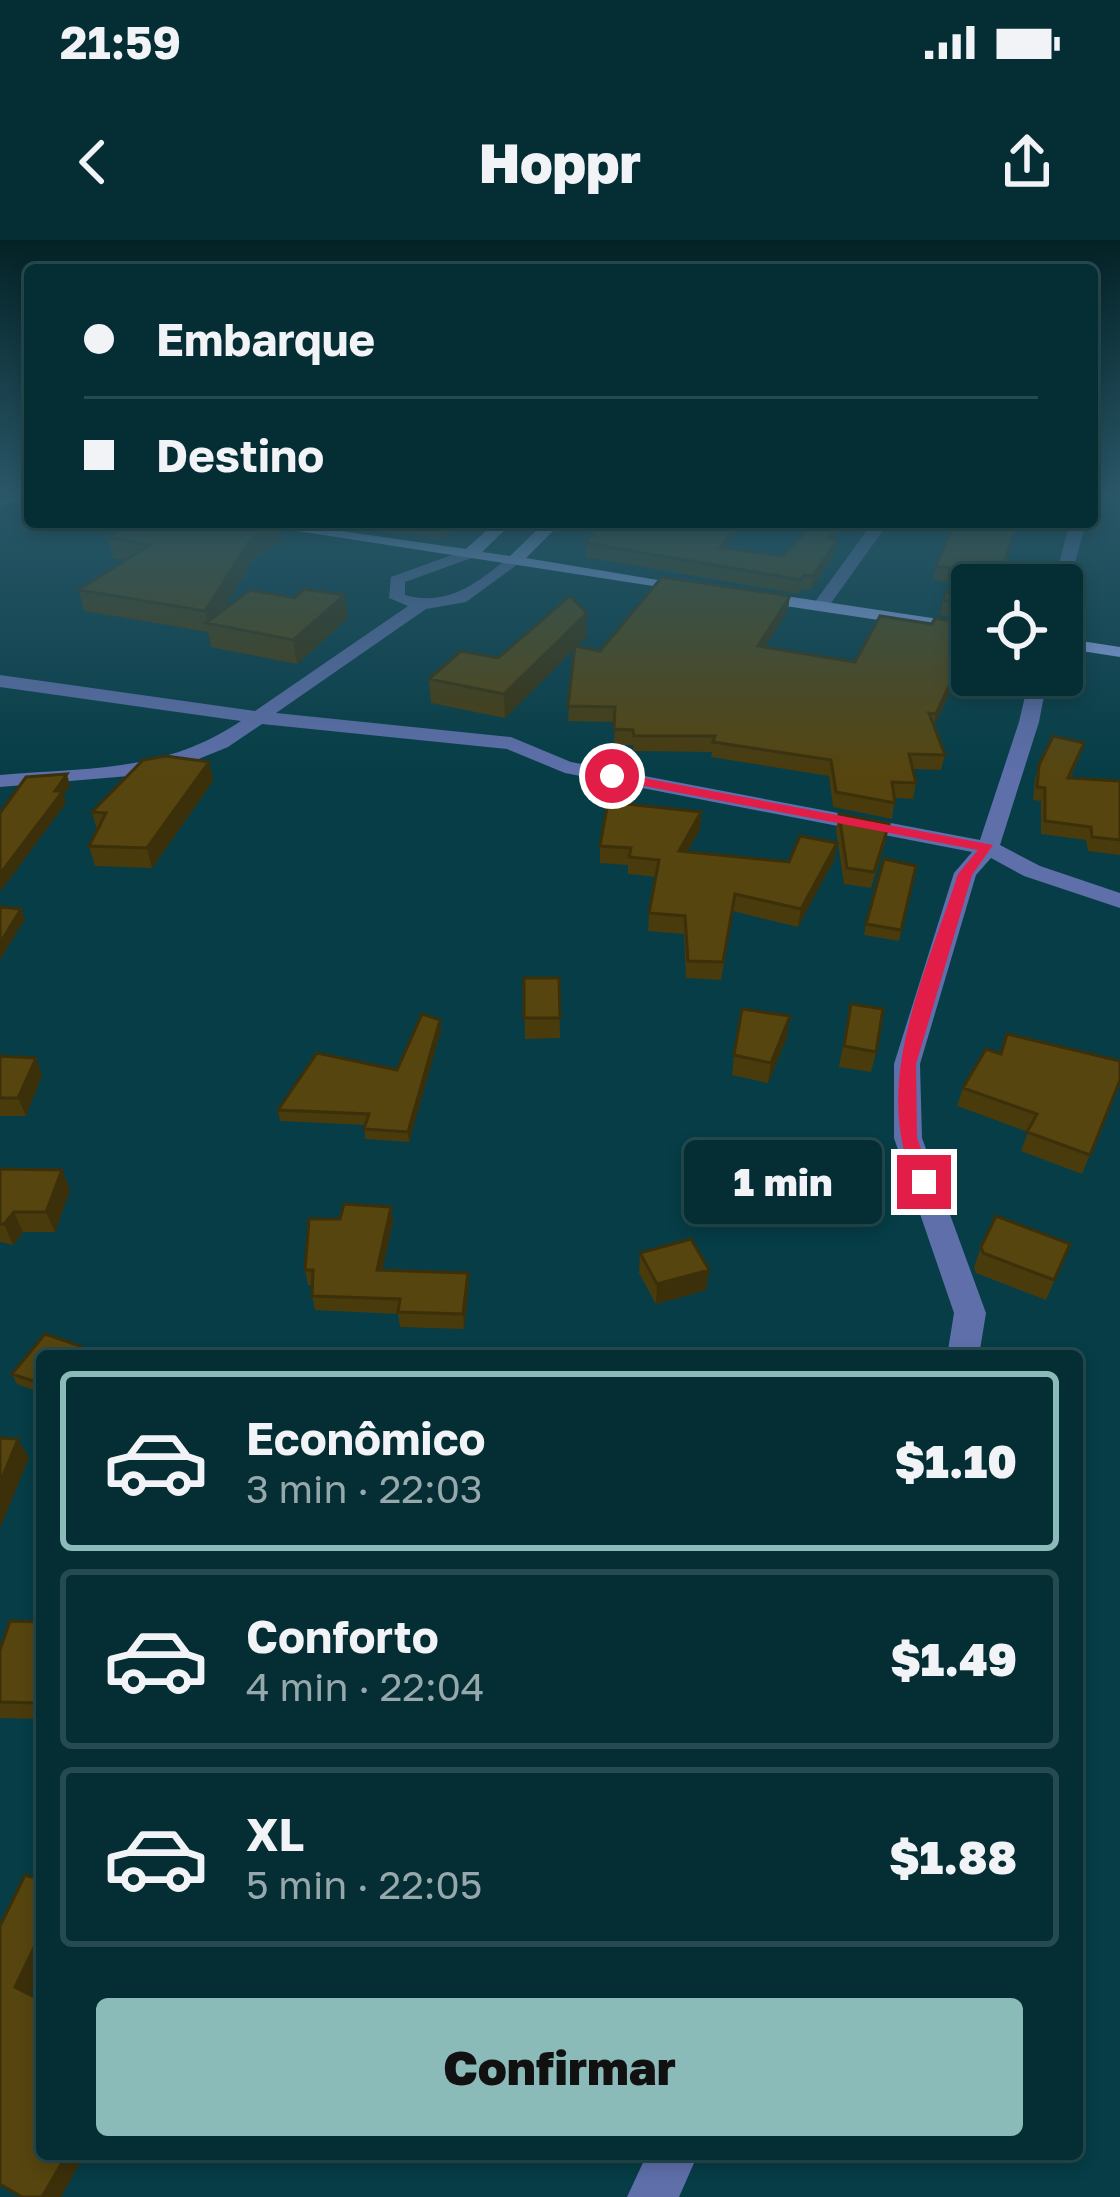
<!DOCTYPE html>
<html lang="pt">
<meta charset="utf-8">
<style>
body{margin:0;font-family:"Golos Text",sans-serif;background:#123a40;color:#f1f3f6;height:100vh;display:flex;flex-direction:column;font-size:45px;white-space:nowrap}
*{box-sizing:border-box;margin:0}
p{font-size:39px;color:#97a8ac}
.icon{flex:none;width:66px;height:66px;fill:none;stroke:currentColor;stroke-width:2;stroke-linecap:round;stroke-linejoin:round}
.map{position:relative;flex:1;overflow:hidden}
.details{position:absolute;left:36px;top:1110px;width:1047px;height:810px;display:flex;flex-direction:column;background:#042e34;border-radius:12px;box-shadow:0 6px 18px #0003,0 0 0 3px #254a4f}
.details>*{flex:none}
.top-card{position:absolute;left:24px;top:24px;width:1074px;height:264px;border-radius:12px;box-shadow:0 6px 18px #0003,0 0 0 3px #254a4f;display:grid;align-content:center;height:264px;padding:0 60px;background:#042e34}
.tools{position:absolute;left:951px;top:324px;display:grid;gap:24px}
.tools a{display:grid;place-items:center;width:132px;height:132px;border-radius:12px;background:#042e34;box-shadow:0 6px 18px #0003,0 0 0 3px #254a4f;font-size:60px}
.end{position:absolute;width:54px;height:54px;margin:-27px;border:15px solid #e11d48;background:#fff;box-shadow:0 0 0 6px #fff}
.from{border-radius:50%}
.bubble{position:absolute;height:84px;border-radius:12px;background:#042e34;box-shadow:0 6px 18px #0003,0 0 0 3px #254a4f;font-size:39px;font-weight:800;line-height:84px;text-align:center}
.top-card b{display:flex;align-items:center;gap:42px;height:114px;font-size:45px}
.top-card b+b{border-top:3px solid #254a4f}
.top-card i{width:30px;height:30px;background:#f1f3f6}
ul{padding:21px 0 0;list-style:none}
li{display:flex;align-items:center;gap:36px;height:180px;margin:0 24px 18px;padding:0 36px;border:6px solid #254a4f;border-radius:12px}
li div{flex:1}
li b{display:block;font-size:45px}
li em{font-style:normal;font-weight:800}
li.active{border-color:#8bbbb9}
li>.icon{width:108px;height:108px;stroke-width:1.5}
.action{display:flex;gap:24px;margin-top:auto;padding:24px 60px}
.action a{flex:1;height:138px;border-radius:12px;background:#8bbbb9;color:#111;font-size:48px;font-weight:800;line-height:138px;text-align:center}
.status{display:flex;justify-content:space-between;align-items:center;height:84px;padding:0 60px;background:#042e34;direction:ltr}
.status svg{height:33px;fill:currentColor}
header{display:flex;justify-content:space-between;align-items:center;height:156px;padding:0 60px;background:#042e34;font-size:54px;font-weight:800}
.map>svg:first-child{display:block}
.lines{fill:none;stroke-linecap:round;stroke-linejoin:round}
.minor{fill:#5e6faa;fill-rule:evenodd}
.primary{fill:#95aaf2;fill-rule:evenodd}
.wall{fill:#4a3b0d}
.shaded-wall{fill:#3c300a}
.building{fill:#56450f;stroke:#3c300a;stroke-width:3}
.route{fill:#e11d48}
</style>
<div class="status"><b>21:59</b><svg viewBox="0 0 49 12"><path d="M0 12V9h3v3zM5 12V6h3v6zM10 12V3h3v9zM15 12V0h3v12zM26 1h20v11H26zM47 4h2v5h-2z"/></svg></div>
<header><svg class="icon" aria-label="back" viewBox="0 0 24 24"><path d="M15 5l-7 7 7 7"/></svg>Hoppr<svg class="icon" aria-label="share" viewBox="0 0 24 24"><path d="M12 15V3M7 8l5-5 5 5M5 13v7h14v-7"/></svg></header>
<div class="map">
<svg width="1120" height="1957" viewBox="0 0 1120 1957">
<rect width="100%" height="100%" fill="#063d46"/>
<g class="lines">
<path class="minor" d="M0,258H20L0,267Z
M873,282H889L826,370H814L812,366Z
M1070,282H1086L1069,345L1062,350V345H1053Z
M471,308L479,313L477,316L405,342V355C448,367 477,343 508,318L522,321L466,362L426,369L276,473L511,497L571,522L980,600L1019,482L1030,435H1048L1039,482L1000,605L1040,626L1120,653V668L1024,636L991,618L976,635L920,824L922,898L986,1073L979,1116H947L954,1073L894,898V824L954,633L972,612L565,533L507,509L262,484L228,507L164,533L0,547V535C89,527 164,533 241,481L0,447V435L255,471L408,366L389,358L391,337Z
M647,1914H698L679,1957H627Z"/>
<path class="primary" d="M239,282H278L466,309L496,282H513L482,312L510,316L545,282H562L526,318L706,348L698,353Z
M752,351L972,384V394L746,360L744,356Z
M1062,398L1120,407V417L1062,408Z"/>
</g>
<path class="wall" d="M136,282H280L283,301L253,320L223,371L348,378L297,424L211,407L208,392L84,371L79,350L125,320L113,318L108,297Z
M353,282H462L442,300L353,287Z
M597,282H744L727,308L783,316L841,288L834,299L835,313L811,350L802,349L799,354L586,317V303L601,285L597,284Z
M1019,282L1006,320L972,345V379L940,375L943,360L951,343L933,340L936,326Z
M788,370L765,407L855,422L932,384H972V425L963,424L934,486L945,515L941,530L913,529L916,543L913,559L895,558L892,579L833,567L829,536L711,517L712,512L633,511V505H614L615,482L568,481L574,408L505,478L431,463L429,439L498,418L587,396L576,406L600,411Z
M1080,516L1070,539L1120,541V615L1088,611L1086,600L1041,594V561L1033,560L1035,538L1039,525Z
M209,522L213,541L152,628L95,626L89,606L97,590L92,572Z
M701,572L700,589L687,612L789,622L837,603L834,620L798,687L733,671L721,740L686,738L684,694L648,691L649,673L656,637L628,634V625L600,623V606Z
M839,574L886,600L871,648L844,644L836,590Z
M916,626L899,701L864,695L866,684Z
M524,738H559L560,798L525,799Z
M851,764L876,812L871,832L839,827Z
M440,780L441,790L409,902L365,899V885L280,881L278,870L397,830Z
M787,797L768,843L732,835L734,815Z
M1001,814L1120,840L1082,934L1021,911L1028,892L957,866L963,848Z
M0,816L42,835L26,876H0Z
M0,929L62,930L70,950L55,992H23L13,1005L0,1002Z
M391,967L393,982L382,1031L468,1033L469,1047L464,1089L400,1087L398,1074L315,1070L312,1056V1045H308L305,1030L340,979Z
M1070,1004L1046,1060L976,1033L974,1027L981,1007Z
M640,1013L709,1030L706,1050L656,1064L639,1033Z
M45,1094L80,1106L84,1116H42V1153L17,1144L12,1134Z
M42,1382V1479L0,1478V1410Z"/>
<path class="shaded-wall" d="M278,282H280L283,301L253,320L214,384L208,383L205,371L250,300Z
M444,282H462L442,300L441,285Z
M737,282H744L719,320L720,307Z
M838,282H842L841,288L826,312L828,298Z
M837,300L835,313L811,350L813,336Z
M345,355L348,378L297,424L293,400Z
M790,356L788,370L757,421L758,406Z
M587,373V396L505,478L504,454Z
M966,409L963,424L932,490L936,474Z
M209,522L213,541L152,628L147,608Z
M67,534L70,546L64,555L66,563L0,652V634Z
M701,572L700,589L678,628L679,611Z
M837,603L834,620L798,687L801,669Z
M21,669L25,679L0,720V703Z
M790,776L787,797L768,843L771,823Z
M440,780L441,790L409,902L408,892Z
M36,818L42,835L26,876L18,858Z
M62,930L70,950L55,992L46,972Z
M391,967L393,982L379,1045L377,1030Z
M14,972L23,992L13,1005L4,984Z
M709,1030L706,1050L656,1064L657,1044Z
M468,1033L469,1047L464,1089L463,1074Z
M80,1106L84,1116H71Z
M18,1199L29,1218L0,1288V1243Z
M42,1691V1731L29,1758L15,1747Z
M67,1914H85L61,1957H42Z"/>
<path class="building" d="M136,282H278L250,300L205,371L79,350L149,305L108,297Z
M602,282H737L720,307L783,316L814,282H838L828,298L837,300L813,336L804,335L801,340L586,303Z
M955,282H1018L1005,320L1029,324L1022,345H972V365L943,360L957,329L936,326Z
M662,337L790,356L758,406L855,422L880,376L932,384L935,378L972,384V410L966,409L936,474L929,473L945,515L909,514L916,543L892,542L895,563L836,552L831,520L713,502L715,496H634L633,490L614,489L615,467L568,466L575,406L600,411Z
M304,349L345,355L293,400L206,383L250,350L295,358Z
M570,356L587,373L504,454L429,439L461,411L498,418Z
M1053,496L1084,503L1068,538L1120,541V600L1092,597L1091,587L1045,581V548L1037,547L1039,525Z
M166,516L209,522L147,608L89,606L106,573L92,572L143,520Z
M67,534L55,551H63L0,634V573L26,537Z
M608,562L701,572L679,611L789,622L800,596L837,603L801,669L735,654L723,722L688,721L685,676L649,673L659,620L629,617L631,608L600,606Z
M839,574L889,584L874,632L847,628Z
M884,619L916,626L901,690L866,684Z
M0,667L21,669L0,703Z
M524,738H559L560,778H524Z
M851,764L883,769L876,812L844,806Z
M742,769L790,776L771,823L734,815Z
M422,774L440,780L408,892L364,889L369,874L278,870L317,813L397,830Z
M1007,794L1120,821V840L1090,915L1027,892L1037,874L963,848L986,809L1001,814Z
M0,816L36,818L18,858H0Z
M0,929L62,930L46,972H14L4,984H0Z
M344,964L391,967L377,1030L468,1033L463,1074L398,1072L400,1059L312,1056L313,1030H305L309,979H340Z
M996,976L1070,1004L1054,1040L983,1013L981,1007Z
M691,999L709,1030L657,1044L640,1013Z
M45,1094L80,1106L71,1116H42V1144L12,1134Z
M0,1198L18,1199L0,1243Z
M10,1381L42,1382V1446L37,1463L0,1462V1410Z
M25,1635L42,1640V1691L15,1747L42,1761V1914H67L42,1957H22L0,1944V1686Z"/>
<linearGradient id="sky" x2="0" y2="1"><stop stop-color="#032226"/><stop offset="0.48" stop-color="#2a5768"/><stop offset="1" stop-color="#2a5768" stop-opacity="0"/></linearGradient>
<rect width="1120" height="532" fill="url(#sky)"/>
<path class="route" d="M612,532L993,605L972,635L916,824L917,898L933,942L930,946H917C868,846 927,732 958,634L978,610L608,539Z"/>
</svg>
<div class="tools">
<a><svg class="icon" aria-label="locate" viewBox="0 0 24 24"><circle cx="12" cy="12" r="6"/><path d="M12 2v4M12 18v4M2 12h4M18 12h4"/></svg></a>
</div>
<i class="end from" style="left:612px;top:536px"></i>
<i class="end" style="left:924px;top:942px"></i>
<div class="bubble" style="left:684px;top:900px;width:198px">1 min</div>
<div class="top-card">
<b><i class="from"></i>Embarque</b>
<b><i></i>Destino</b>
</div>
<section class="details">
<ul>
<li class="active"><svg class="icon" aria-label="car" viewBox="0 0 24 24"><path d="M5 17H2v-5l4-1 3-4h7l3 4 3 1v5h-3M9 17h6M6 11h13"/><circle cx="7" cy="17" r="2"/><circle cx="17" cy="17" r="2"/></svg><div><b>Econômico</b><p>3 min · 22:03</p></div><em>$1.10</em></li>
<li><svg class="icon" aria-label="car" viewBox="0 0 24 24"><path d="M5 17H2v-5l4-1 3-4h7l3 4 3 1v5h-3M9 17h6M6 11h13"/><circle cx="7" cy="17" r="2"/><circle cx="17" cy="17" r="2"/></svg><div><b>Conforto</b><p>4 min · 22:04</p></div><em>$1.49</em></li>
<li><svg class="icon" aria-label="car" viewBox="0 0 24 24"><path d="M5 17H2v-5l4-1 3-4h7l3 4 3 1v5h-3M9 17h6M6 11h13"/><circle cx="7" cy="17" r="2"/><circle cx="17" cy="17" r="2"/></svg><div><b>XL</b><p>5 min · 22:05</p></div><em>$1.88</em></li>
</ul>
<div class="action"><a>Confirmar</a></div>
</section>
</div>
